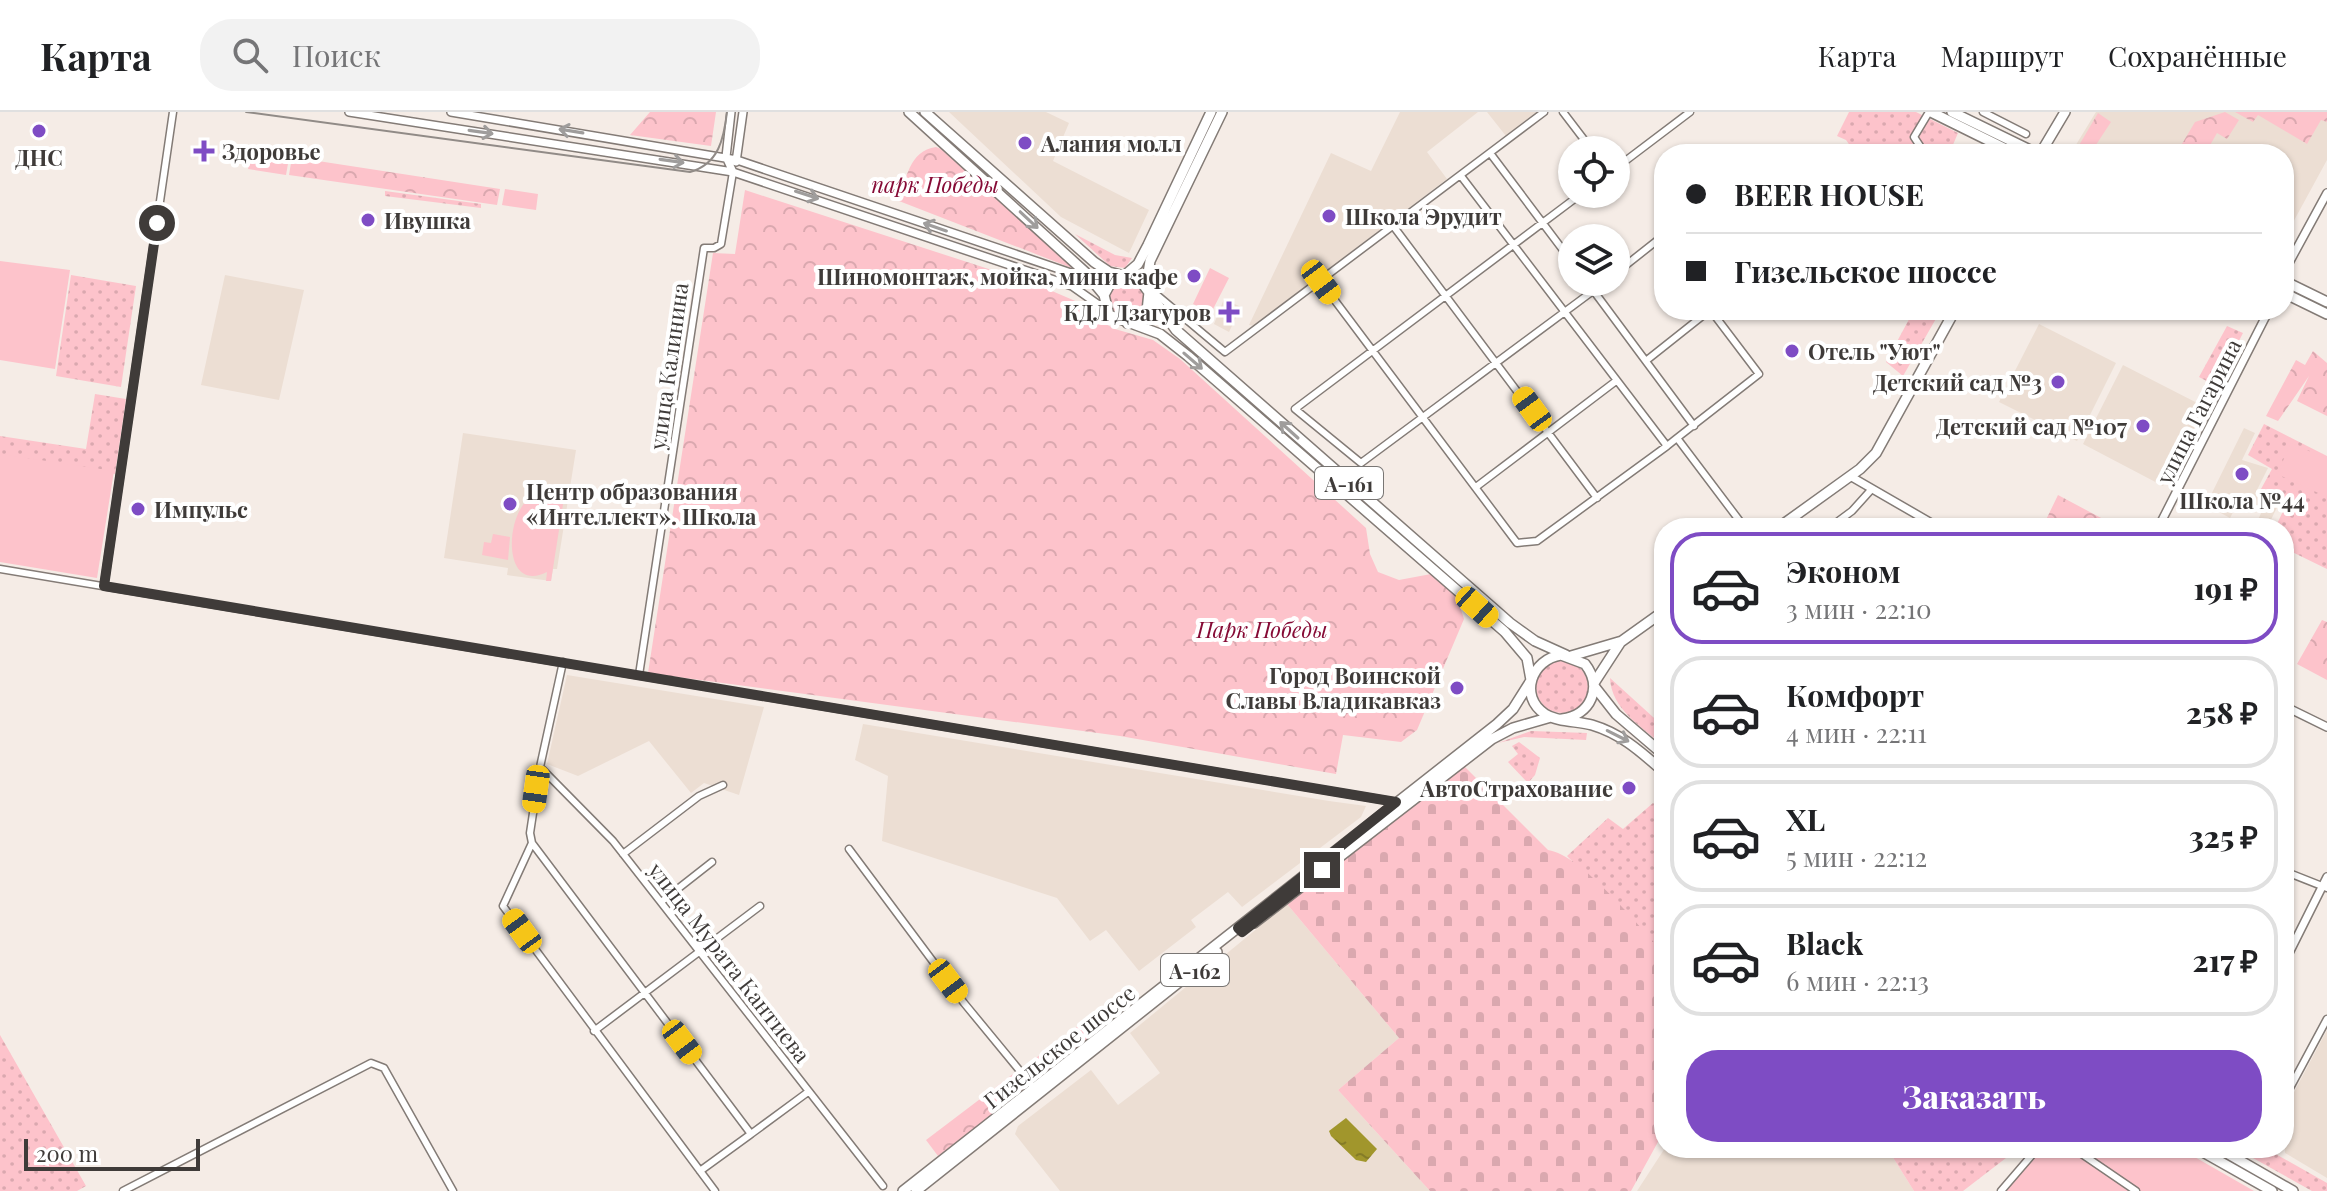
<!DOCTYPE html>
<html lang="ru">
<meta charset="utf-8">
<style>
body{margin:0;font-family:"Playfair Display",serif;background:#f2f2f2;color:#202124;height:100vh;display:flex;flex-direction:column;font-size:30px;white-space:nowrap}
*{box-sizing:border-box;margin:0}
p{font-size:26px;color:#757577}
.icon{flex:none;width:44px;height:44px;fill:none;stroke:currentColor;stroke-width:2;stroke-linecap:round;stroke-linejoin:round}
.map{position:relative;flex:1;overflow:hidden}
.panel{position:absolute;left:1654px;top:406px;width:640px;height:640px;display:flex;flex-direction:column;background:#fff;border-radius:32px;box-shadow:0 2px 6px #0004}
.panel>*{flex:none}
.banner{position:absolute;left:1654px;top:32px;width:640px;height:176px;border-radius:32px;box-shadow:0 2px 6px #0004;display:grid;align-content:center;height:176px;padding:0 32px;background:#fff}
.fabs{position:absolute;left:1558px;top:24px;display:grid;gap:16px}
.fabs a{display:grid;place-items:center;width:72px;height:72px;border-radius:50%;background:#fff;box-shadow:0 2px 6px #0004;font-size:40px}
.scale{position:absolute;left:24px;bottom:20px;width:176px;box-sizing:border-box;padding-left:8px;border:4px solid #3f3b39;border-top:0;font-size:22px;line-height:28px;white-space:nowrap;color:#3f3b39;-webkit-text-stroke:6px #fff;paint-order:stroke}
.end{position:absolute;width:36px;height:36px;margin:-18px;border:10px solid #3f3b39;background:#fff;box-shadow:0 0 0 4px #fff}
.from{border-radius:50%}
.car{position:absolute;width:24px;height:48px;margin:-24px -12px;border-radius:10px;box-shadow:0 0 6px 2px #0007;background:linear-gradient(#f5c518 24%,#345 0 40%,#f5c518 0 76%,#345 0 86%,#f5c518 0)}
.banner b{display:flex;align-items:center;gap:28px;height:76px;font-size:30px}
.banner b+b{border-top:2px solid #e0e0e0}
.banner i{width:20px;height:20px;background:#202124}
ul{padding:14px 0 0;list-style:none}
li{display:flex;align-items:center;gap:24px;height:112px;margin:0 16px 12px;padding:0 16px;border:4px solid #e0e0e0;border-radius:32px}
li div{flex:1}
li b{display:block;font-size:30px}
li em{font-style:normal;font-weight:800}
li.active{border-color:#7e4cc4}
li>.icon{width:72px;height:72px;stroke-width:1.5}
.button{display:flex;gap:16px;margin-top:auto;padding:16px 32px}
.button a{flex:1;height:92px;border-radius:32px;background:#7e4cc4;color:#fff;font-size:32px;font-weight:800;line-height:92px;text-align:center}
header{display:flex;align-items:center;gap:48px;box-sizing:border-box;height:112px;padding:0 40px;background:#fff;border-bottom:2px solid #e0e0e0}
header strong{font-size:38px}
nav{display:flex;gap:44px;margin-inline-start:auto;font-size:28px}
.search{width:560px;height:72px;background:#f2f2f2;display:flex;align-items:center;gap:20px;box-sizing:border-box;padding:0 28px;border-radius:32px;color:#757577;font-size:30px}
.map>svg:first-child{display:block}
.built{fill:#ecded3}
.grass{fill:url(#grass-dots)}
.forest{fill:url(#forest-crowns)}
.cemetery{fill:url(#cemetery-stones)}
.garden{fill:#fdc3cb}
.water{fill:url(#water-ripples)}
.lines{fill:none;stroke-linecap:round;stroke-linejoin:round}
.minor-casing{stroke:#837b76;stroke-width:9}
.tertiary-casing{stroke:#837b76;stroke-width:10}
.primary-casing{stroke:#837b76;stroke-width:12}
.trunk-casing{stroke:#837b76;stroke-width:12}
.minor{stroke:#fff;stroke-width:6}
.tertiary{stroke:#fff;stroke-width:7}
.primary{stroke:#fff;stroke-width:9}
.trunk{stroke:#fff;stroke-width:9}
.tram{stroke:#918b87;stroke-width:2}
.oneway{stroke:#9f9d9c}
.route{stroke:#3f3b39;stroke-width:10}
.poi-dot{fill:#7e4cc4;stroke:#fff;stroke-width:3}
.labels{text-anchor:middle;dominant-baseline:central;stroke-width:8;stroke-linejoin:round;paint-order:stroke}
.shield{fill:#fff;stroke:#797674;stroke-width:2}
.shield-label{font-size:20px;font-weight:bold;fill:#3f3b39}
.poi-label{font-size:22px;font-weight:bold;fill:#3f3b39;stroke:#fff;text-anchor:start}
.park-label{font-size:22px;font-style:italic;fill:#860b36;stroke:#fff}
.street-label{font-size:22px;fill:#3f3b39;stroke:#fff}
</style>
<header>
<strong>Карта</strong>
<div class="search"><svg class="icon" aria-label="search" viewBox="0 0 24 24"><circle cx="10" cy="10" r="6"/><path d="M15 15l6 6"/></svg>Поиск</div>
<nav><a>Карта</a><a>Маршрут</a><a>Сохранённые</a></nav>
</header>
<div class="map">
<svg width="2327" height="1079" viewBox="0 0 2327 1079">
<defs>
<pattern id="grass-dots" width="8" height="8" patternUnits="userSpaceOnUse" patternTransform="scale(2)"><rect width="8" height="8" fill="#fdc3cb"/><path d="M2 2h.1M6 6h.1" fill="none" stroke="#daa8af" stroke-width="1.8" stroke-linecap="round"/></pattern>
<pattern id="forest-crowns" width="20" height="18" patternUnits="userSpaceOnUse" patternTransform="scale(2)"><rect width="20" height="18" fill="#fdc3cb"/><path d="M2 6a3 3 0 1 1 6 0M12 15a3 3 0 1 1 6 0" fill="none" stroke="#daa8af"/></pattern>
<pattern id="cemetery-stones" width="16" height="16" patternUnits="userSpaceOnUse" patternTransform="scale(2)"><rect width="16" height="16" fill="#fdc3cb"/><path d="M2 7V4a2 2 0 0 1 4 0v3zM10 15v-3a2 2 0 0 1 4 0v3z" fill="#daa8af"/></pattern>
<pattern id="water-ripples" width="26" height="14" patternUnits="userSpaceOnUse" patternTransform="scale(2)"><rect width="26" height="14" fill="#a1962c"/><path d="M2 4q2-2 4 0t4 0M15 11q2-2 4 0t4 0" fill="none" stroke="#857c27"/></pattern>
</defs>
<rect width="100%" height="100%" fill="#f5ece6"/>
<path class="built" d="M949,0H1046L1069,11L1053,49L1149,98L1129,141L1061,105Z
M1400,0H1478L1427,40L1447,67L1254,214L1249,213L1331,41L1371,59Z
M1487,0H1537L1506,24Z
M2096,0H2327V48L2284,127V42H2085L2074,36Z
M225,163L304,178L279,288L201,273Z
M1224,187L1241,195L1229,220L1214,212Z
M2039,212L2116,251L2077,329L1999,290Z
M2123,253L2205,295L2163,374L2083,332Z
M2244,316L2255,321L2242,348L2268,356L2255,382L2280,389L2267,416H2249L2251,411L2256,412L2263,397L2241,385L2230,406L2206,393Z
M463,321L576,338L557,457H553L551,469L507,463L508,456L444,446Z
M567,563L764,595L739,683L704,671L691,681L649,629L578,664L547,652Z
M863,612L1329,689L1366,694L1361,705L1242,795L1228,780L1191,808L1196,815L1139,859L1106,818L1090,829L1057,786L882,729L888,664L855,648Z
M1287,792L1399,926L1338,978L1430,1079H1060L1015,1022L1018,1014L1091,958L1118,993L1160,961L1130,921Z
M2327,918V1066L2285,1041L2284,999Z
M1665,1036H1887L1914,1079H1637Z"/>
<path class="grass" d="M1849,0H1916L1958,21L1949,42H1856L1846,28L1837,24Z
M385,79L481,92V96L385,84Z
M1075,122L1115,143L1132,146L1125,156L1110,154Z
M71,163L136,174L121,275L56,264Z
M1109 187a18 18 0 1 1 36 0a18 18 0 1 1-36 0Z
M1914,198H1941L1903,264L1886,250Z
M2227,214L2243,221L2216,274L2199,265Z
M95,282L126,287L115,362L0,344V324L86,337Z
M2264,312L2327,344V457L2284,436V416H2275L2287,391L2261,377L2272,357L2248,343Z
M1536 575a26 26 0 1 1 52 0a26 26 0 1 1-52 0Z
M1610,566L1664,615V634C1643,616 1611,597 1610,566Z
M1531,619L1587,621L1586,628L1524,625L1498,631Z
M1519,630L1540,646L1535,663L1528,671L1508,650L1518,642L1512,634Z
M1653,691L1664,700V747L1660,752L1664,757V842L1567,744L1608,706L1623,717Z
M0,923L86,1074L77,1079H0Z
M1887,1036H2019L1963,1079H1914Z
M2235,1036H2265L2327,1071V1079H2312Z"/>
<path class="forest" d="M650,0H716L711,34L630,23Z
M2225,0L2239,8L2227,27L2217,21L2205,42H2176L2195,10Z
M2235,0H2327V10L2321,8L2307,32L2258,3L2253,10Z
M2098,1L2111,10L2090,42L2078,35Z
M936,35L941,37L1077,158L899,89C906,67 909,39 936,35Z
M292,45L500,77L497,93L289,63Z
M745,78L1038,173L1080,191L1100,209L1115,217L1153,228L1180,247L1366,416L1370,442L1378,460L1399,468L1431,462L1457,485L1464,507L1417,618L1401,630L1343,623L1336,662L1120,624L648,561L713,141L735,142Z
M2313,239L2327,251V304L2297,289L2309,264L2278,309L2266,304L2296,248L2305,253Z
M2058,383L2103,407L2098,416H2042Z
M2322,508L2327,510V568L2297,552Z
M1086,908L1096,923L1035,969L1024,955Z
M1017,959L1029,975L938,1044L926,1028Z"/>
<path class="cemetery" d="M1464,654L1548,738C1582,743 1638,814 1664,841V1019L1631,1079H1430L1338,978L1399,926L1287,792Z"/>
<path class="garden" d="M252,41L289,46L286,63L248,57Z
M505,77L538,82L536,98L502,93Z
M0,149L70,158L55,257L0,248Z
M1210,156L1229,166L1211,201L1193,192Z
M2291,331L2327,347V385L2277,362Z
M0,342L114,359L97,466L0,450Z
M562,372L566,373L551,469H546L547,460C488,489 511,345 559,392Z
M493,422L510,425L508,448L482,443L484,430L491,431Z
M2031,1036H2179L2254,1079H1998Z"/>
<path class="water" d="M1346,1006L1377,1037L1366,1050L1356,1048L1331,1024L1329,1019Z"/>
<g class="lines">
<defs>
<path id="minor" d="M1563,0L1592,38
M1983,0L2026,22
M1920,34L1914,25L1929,0
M1490,41L1572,150
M1616,56L1690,0
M1461,64L1667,334L1677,326L1745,416
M1581,82L1295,297L1361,351L1605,170
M1394,115L1597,386
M1616,161L1664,123
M1321,170L1517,431L1537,429L1667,334
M1587,170L1694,314
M1151,178L1225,240L1544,0
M1717,198H1747
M1647,248L1710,198
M1677,326L1759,262L1712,200L1715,198
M1476,375L1616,269
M1829,416L1852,399L1870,379
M0,457L1396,690
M104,474L173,0
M563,550L540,655L530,721L532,731L751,1022L808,980
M639,563L704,136H714L721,132L733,60
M540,655L613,729L883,1074
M532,731L503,794L715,1079
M849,737L964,891L1034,976
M623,742L699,684L723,673
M2284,759L2327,776
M661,790L712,750
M594,919L760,794
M2284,987L2327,907
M2073,1036L2136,1079
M700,1059L751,1022
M123,1079L371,951L384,956L453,1079
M2001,1079L2038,1036"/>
<path id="tertiary" d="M349,0L733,60L1072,174L1106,198
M451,0L737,48L1071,161L1117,166
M731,0L726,45L733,60
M736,50L743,0
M2284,160L2327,81
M1850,364L1940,416
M2158,416L2269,198
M2284,594L2327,615
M2284,851L2327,765"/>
<path id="primary" d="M1931,0L2016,42
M1952,0L2038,42
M2040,42L2065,0
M1124,164L1138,152L1148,133L1211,0
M2284,169L2327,190
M1146,173L1150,149L1222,0
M2284,181L2327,202
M1778,416L1860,357L1876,341L1955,198
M1571,544L1622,529L1664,499
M1594,571L1620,531"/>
<path id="trunk" d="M909,0L1085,160L1104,183
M925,0L1094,150L1109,160L1140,168L1176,218L1510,511L1535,529L1566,543
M1123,165L1111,170L1104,183L1109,203L1160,222L1188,244L1505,520L1527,546L1531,568
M1127,211L1136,209L1147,199L1149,180
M1594,574L1616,602L1664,643
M1562,607C1591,603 1603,575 1585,552L1561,543C1532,547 1518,584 1545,602C1557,610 1578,609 1592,613C1622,622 1641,640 1664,660
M1254,811L1492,627L1513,616L1551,605
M2196,1036L2272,1079
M2218,1036L2293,1079
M903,1079L1497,612L1513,597L1530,570
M916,1079L1217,840"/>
</defs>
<use href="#minor" class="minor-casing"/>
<use href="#tertiary" class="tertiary-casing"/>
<use href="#primary" class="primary-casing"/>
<use href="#trunk" class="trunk-casing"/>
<use href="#minor" class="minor"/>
<use href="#tertiary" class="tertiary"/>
<use href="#primary" class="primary"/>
<use href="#trunk" class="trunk"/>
<path class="tram" d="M246,0L690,60C719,52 724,26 727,0"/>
</g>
<defs><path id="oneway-shaft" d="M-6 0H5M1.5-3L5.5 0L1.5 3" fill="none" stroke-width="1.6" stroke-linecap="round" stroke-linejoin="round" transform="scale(2)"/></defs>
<g class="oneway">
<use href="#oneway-shaft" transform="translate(571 19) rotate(-171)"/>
<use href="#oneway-shaft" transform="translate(481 20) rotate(8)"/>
<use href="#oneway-shaft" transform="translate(672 49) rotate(8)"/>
<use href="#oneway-shaft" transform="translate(807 83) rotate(18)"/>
<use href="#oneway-shaft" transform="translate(1029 108) rotate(43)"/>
<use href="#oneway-shaft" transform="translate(935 115) rotate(-161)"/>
<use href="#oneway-shaft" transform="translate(1193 249) rotate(41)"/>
<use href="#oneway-shaft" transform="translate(1289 318) rotate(-138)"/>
<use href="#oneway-shaft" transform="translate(1618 624) rotate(27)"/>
</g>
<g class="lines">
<path class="route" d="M157,111L104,474L1396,690L1238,816L1242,820L1322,758"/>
</g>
<g class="poi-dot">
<circle cx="39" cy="19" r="8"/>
<circle cx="1025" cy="31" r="8"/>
<path d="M200 27h8v8h8v8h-8v8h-8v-8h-8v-8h8z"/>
<circle cx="1329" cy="104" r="8"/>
<circle cx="368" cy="108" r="8"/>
<circle cx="1194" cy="164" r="8"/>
<path d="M1225 188h8v8h8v8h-8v8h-8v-8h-8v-8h8z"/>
<circle cx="1792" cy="239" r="8"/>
<circle cx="2058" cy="270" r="8"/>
<circle cx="2143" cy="314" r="8"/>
<circle cx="2242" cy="362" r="8"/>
<circle cx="510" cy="392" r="8"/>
<circle cx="138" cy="397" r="8"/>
<circle cx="1457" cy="576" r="8"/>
<circle cx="1629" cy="676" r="8"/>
</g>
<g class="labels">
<g class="shield">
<rect x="1315" y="355" width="68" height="32" rx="6"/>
<rect x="1161" y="842" width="68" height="32" rx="6"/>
</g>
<g class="shield-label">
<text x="1349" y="371">А-161</text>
<text x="1195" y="858">А-162</text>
</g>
<g class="poi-label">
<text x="1041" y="31">Алания молл</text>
<text x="222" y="39">Здоровье</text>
<text x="39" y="45" text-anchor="middle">ДНС</text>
<text x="1345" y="104">Школа Эрудит</text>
<text x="384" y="108">Ивушка</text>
<text x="1178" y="164" text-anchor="end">Шиномонтаж, мойка, мини кафе</text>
<text x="1211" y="200" text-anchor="end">КДЛ Дзагуров</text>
<text x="1808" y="239">Отель "Уют"</text>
<text x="2042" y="270" text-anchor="end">Детский сад №3</text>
<text x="2127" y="314" text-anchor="end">Детский сад №107</text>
<text x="526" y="379">Центр образования<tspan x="526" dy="25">«Интеллект». Школа</tspan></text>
<text x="2242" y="388" text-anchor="middle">Школа №44</text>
<text x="154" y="397">Импульс</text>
<text x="1441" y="563" text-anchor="end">Город Воинской<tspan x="1441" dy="25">Славы Владикавказ</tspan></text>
<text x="1613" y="676" text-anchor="end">АвтоСтрахование</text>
</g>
<g class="park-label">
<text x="935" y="72">парк Победы</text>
<text x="1262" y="517">Парк Победы</text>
</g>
<g class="street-label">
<text transform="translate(668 254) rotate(-82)">улица Калинина</text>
<text transform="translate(2198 299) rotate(-63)">улица Гагарина</text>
<text transform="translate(730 850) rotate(52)">улица Мурата Кантиева</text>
<text transform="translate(1059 934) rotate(-38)">Гизельское шоссе</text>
</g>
</g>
</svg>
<div class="fabs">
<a><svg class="icon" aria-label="locate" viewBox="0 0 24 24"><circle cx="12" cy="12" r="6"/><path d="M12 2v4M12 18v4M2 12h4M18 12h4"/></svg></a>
<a><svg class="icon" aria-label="layers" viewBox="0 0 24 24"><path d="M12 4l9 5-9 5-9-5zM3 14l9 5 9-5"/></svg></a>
</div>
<div class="scale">200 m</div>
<i class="end from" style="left:157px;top:111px"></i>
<i class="end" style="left:1322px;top:758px"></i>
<i class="car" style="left:1321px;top:170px;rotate:143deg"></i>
<i class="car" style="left:1532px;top:297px;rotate:324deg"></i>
<i class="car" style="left:1477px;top:495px;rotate:132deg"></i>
<i class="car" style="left:536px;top:677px;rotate:188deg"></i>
<i class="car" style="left:522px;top:819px;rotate:324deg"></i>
<i class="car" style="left:948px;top:869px;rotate:143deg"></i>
<i class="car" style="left:682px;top:930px;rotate:143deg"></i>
<div class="banner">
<b><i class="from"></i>BEER HOUSE</b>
<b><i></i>Гизельское шоссе</b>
</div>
<section class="panel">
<ul>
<li class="active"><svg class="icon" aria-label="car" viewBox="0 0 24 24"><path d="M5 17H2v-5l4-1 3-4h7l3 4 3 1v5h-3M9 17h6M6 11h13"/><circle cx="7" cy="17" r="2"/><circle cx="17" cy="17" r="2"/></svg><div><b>Эконом</b><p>3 мин · 22:10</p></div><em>191 ₽</em></li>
<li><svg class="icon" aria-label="car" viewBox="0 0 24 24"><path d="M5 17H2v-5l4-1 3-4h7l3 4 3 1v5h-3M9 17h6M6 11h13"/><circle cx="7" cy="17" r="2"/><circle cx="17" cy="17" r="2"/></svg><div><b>Комфорт</b><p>4 мин · 22:11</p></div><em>258 ₽</em></li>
<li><svg class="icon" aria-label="car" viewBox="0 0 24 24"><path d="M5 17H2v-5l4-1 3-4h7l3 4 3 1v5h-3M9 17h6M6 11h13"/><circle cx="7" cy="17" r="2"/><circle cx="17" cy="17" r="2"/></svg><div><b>XL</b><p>5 мин · 22:12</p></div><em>325 ₽</em></li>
<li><svg class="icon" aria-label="car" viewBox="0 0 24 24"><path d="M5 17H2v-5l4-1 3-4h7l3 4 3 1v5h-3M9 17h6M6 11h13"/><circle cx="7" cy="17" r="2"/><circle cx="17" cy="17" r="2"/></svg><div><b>Black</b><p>6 мин · 22:13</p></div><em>217 ₽</em></li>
</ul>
<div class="button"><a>Заказать</a></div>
</section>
</div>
